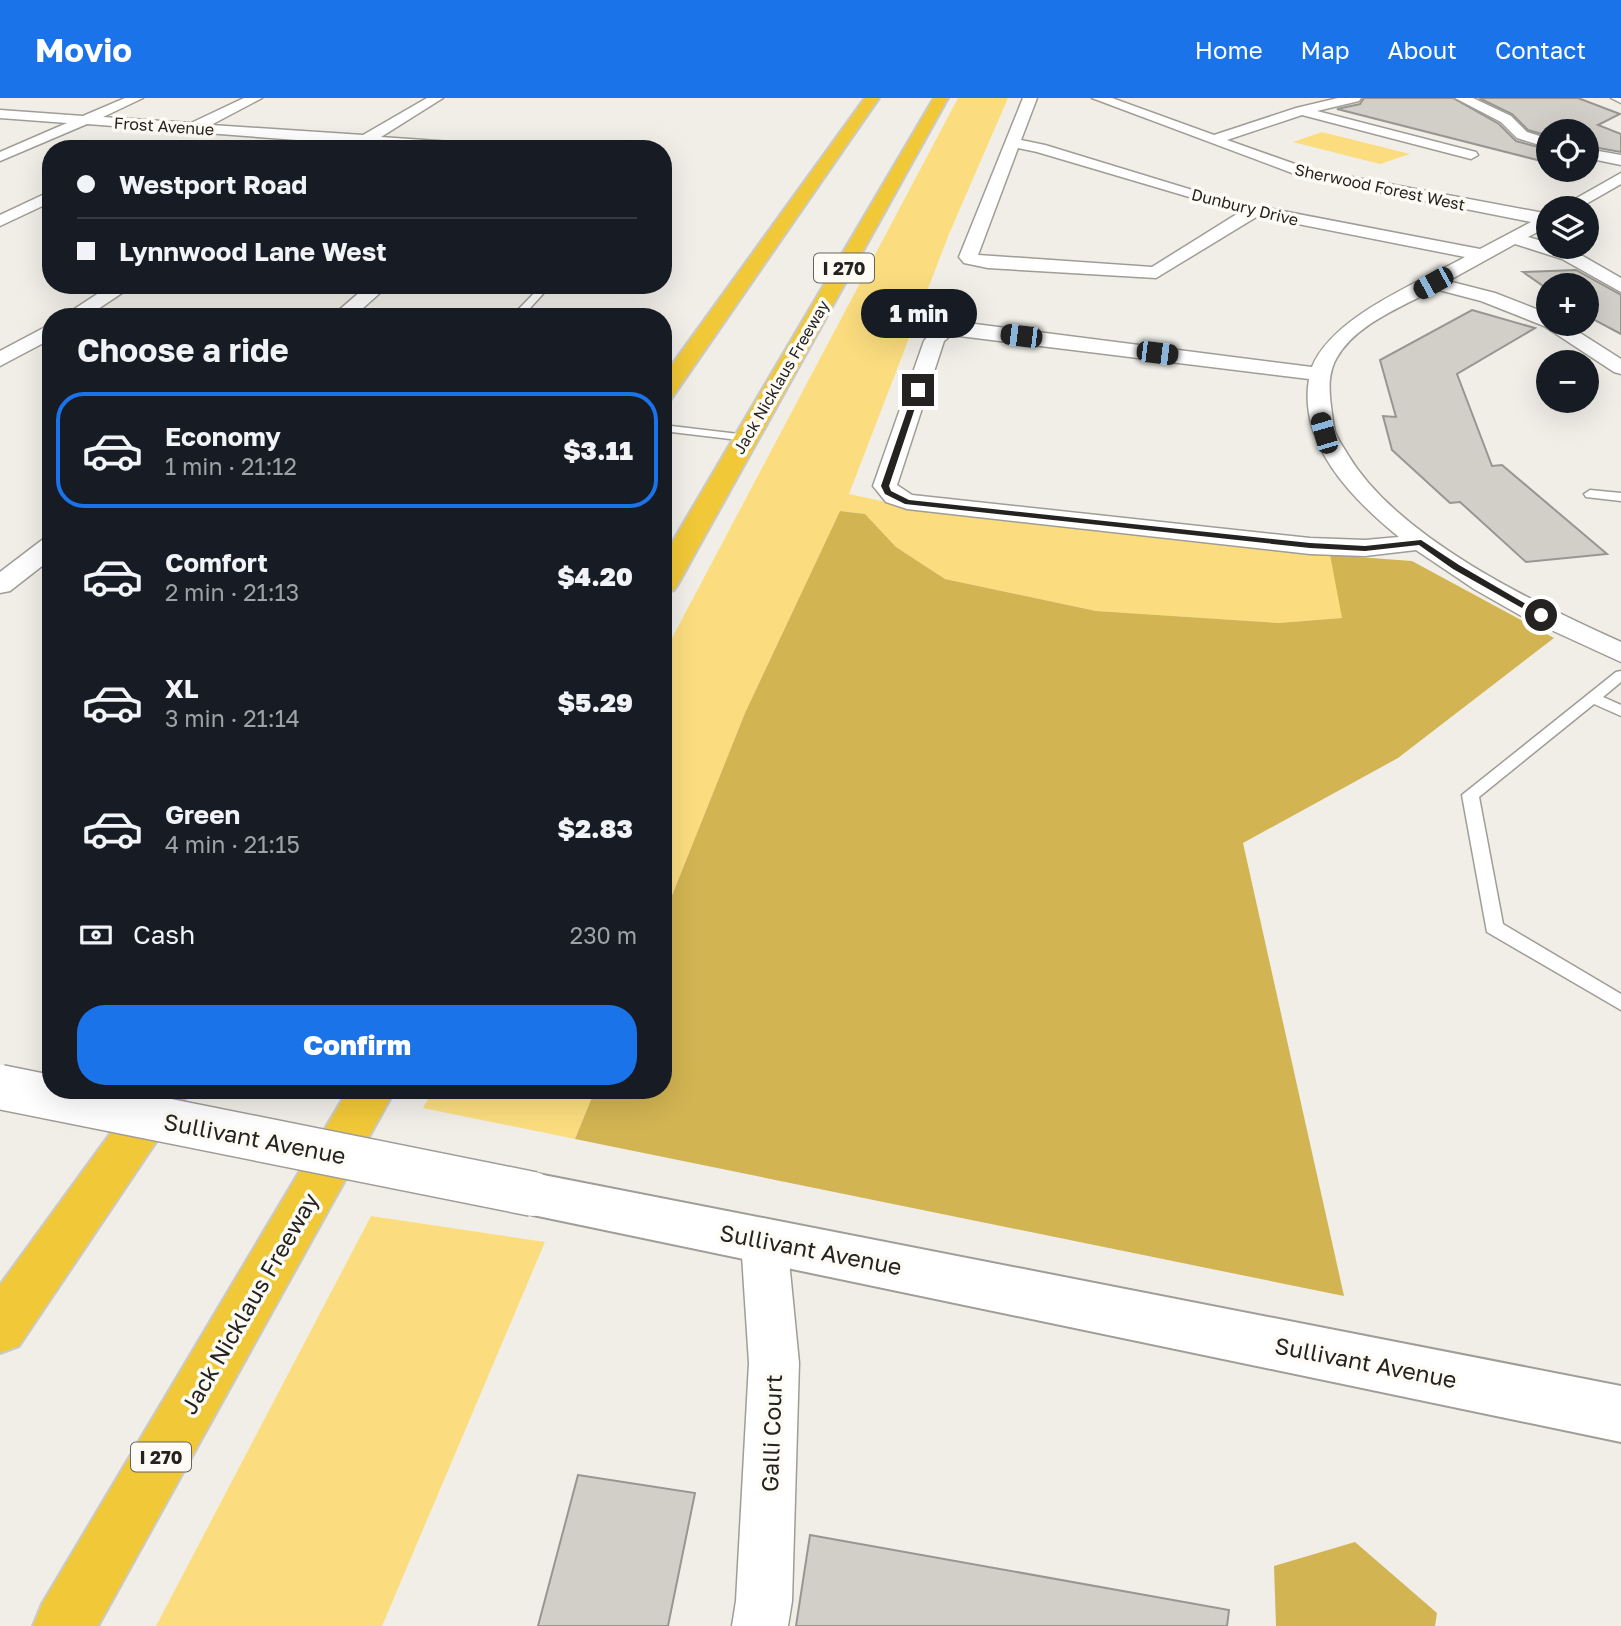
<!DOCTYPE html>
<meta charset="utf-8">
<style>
body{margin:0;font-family:"Golos Text",sans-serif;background:#20242c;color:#f1f3f6;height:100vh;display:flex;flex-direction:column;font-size:26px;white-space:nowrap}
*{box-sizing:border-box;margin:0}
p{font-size:23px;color:#9ea1a6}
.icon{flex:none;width:38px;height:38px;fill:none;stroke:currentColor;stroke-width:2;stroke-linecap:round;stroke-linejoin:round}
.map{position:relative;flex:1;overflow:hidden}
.side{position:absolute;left:42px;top:210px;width:630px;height:791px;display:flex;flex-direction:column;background:#171b24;border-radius:28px;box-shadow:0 7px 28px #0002}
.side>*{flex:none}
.guide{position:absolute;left:42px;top:42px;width:630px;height:154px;border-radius:28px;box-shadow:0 7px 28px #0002;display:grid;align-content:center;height:154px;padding:0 35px;background:#171b24}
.tools{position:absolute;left:1536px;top:21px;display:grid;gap:14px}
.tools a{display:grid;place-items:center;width:63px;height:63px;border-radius:50%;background:#171b24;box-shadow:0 7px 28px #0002;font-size:35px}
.end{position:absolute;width:32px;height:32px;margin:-16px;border:9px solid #242321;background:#fff;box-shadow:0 0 0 4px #fff}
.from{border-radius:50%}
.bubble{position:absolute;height:49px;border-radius:24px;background:#171b24;box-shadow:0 7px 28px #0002;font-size:23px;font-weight:800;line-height:49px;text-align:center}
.car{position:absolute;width:21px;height:42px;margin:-21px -10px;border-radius:9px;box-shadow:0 0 5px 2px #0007;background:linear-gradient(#222 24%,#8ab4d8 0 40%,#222 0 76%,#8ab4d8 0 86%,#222 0)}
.guide b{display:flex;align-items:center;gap:24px;height:66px;font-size:26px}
.guide b+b{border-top:2px solid #363941}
.guide i{width:18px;height:18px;background:#f1f3f6}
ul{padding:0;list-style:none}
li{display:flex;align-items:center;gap:21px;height:116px;margin:0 14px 10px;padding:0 21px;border:4px solid transparent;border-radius:28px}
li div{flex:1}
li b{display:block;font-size:26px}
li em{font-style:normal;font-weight:800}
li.current{border-color:#1a73e8}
li>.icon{width:63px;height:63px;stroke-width:1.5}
h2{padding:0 35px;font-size:32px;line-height:84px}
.pay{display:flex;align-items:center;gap:18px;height:77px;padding:0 35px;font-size:26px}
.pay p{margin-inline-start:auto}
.primary-button{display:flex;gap:14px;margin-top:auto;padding:14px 35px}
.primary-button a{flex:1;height:80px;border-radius:28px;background:#1a73e8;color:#fff;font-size:28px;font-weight:800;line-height:80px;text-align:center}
header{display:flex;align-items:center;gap:42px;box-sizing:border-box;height:98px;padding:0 35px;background:#1a73e8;color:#fff}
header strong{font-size:33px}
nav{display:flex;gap:38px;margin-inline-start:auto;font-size:24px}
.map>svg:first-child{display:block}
.green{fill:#fbdd7f}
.forest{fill:#d2b452}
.building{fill:#d2cfc9;stroke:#989690;stroke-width:2}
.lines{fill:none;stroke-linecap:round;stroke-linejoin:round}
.lane-casing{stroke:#9f9d96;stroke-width:3}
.street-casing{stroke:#9f9d96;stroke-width:3}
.secondary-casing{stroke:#9f9d96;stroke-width:4}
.highway-casing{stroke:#cacaca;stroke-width:4}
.lane{fill:#fff;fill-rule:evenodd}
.street{fill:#fff;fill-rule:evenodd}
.secondary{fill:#fff;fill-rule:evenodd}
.highway{fill:#f1c837;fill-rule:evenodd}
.secondary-bridge-casing{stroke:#9f9d96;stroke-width:47;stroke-linecap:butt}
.secondary-bridge{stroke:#fff;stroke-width:44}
.route{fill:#242321}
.labels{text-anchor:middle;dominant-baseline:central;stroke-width:7;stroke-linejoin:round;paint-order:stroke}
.far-street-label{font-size:16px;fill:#242321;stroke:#fdfbf4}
.shield{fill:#fdfbf4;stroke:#656460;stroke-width:2}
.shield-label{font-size:18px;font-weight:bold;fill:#242321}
.near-street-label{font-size:23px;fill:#242321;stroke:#fdfbf4}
</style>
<header>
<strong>Movio</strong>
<nav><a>Home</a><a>Map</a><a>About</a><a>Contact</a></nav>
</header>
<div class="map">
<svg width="1621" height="1528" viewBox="0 0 1621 1528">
<rect width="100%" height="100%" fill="#f0eee7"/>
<path class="green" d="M958,0H1008L949,136L849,396L895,406L1330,457L1343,520L1279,525L1096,513L945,481L896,449L865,416L840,413L745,615L663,820V557Z
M1322,34L1410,56L1380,66L1293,44Z
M433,992H595L575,1041L423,1010Z
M371,1118L545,1144L382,1528H156Z"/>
<path class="forest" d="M840,413L865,416L896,449L945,481L1096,513L1279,525L1342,520L1330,457L1412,463L1554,540L1398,660L1243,745L1344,1198L575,1041L595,992H663V820L745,615Z
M1355,1444L1437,1515L1435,1528H1276L1274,1468Z"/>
<path class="building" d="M1364,0H1453L1499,26L1516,43L1549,52V65L1337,11L1360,6Z
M1479,0H1578L1620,16L1598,27L1621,36V54L1587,48V33H1549V38L1528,32L1512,16Z
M1576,172L1621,197V236L1587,218V187H1549V192L1523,174Z
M1472,212L1535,230L1457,276L1492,368L1502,367L1607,456L1526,464L1460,404L1450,405L1392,352L1383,318L1396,319L1380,262Z
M578,1377L695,1395L668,1528H538Z
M810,1437L1229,1512L1227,1528H796Z"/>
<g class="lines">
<defs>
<path id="lane" d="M663,62L669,65L663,70Z
M542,187H551L522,219H511Z
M663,327L747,337L753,340L747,343L663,333Z
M1590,392L1621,395V403L1586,399L1584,396Z
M1621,573V584L1603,599L1621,607V618L1594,606L1479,699L1503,826L1621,896V912L1487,834L1462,697L1616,574Z"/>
<path id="street" d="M125,0H143L103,19L191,25L244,0H262L211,27L363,37L427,0H443L381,39L495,47L502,51L364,47L87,26L0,63V54L67,25L0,20V12L83,18Z
M1023,0H1037L1021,42L1045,47L1225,102L1480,151L1531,124L1300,78L1092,0H1112L1214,37L1296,10L1338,0H1361L1359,3L1317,13L1476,54L1478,57L1471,61L1302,17L1227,42L1309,71L1549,116V128L1528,139L1549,145V149L1574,153L1621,180V194L1562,161L1515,146L1448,183L1495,195L1549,216V226H1566L1621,261V276L1614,274L1544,228L1481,203L1435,191C1402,209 1355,226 1336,261C1328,276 1329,292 1331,308C1332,316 1333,326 1335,334C1338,342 1344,350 1348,357C1398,440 1534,505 1621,544V564L1525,520L1474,491L1416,452L1365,458L1310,456L907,411L886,404L873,388L924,243L936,229L967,225L1312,269C1333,218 1418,185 1465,159L1258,118L1156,180L988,170L964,165L959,159ZM1018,50L1037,54L1240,114L1152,169L978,157ZM951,237L1309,281C1298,346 1352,401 1399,439L1365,442L1310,440L912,397L897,387L944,243Z
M1455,0H1473L1511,18L1527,34L1549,41V50L1517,40L1501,24Z
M1611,0H1621V5Z
M1587,51L1621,57V67L1587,60Z
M1621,75V86L1579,110H1559Z
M51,93V104L0,128V117Z
M111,187H134L86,219H62Z
M368,187H389L353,219H331Z
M51,226V241L0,268V253Z
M51,440V461L10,493L0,495V474L42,442Z
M764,1122L780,1128L787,1142L799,1265L792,1503L788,1528H732L736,1503L749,1265L741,1142L748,1128Z"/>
<path id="secondary" d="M533,1075L1621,1288V1344L533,1117L516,1111L509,1096L516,1081Z"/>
<path id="highway" d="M865,0H879L671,301L663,303V279Z
M934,0H948L678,486L674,492L663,495V460Z
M142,992H191L19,1248L0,1255V1187Z
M348,992H395L98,1528H33L42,1506Z"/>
</defs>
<use href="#lane" class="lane-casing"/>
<use href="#street" class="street-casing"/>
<use href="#secondary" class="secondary-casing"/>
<use href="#highway" class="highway-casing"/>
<use href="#lane" class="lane"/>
<use href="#street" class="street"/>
<use href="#secondary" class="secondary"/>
<use href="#highway" class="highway"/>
<defs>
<path id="secondary-bridge" d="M0,989L533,1096"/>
</defs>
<use href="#secondary-bridge" class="secondary-bridge-casing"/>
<use href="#secondary-bridge" class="secondary-bridge"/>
</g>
<path class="route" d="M918,289L921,292L889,388L891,393L909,402L1310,445L1365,448L1421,442L1459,467L1545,517L1538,519L1453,471L1419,447L1365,453L1310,450L905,406L885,396L881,388L914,292Z"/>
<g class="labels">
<g class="far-street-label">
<text transform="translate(164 28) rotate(4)">Frost Avenue</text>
<text transform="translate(1380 89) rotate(12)">Sherwood Forest West</text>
<text transform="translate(1245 109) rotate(14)">Dunbury Drive</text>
<text transform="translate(781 279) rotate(-60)">Jack Nicklaus Freeway</text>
</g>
<g class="shield">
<rect x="814" y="155.5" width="60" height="29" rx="5"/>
<rect x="131" y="1344.5" width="60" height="29" rx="5"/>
</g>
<g class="shield-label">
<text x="844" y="170">I 270</text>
<text x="161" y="1359">I 270</text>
</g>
<g class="near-street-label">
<text transform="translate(255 1040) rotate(11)">Sullivant Avenue</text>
<text transform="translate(811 1151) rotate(11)">Sullivant Avenue</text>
<text transform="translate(249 1205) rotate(-60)">Jack Nicklaus Freeway</text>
<text transform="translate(1366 1264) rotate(11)">Sullivant Avenue</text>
<text transform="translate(771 1335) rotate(-88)">Galli Court</text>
</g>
</g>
</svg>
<div class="tools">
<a><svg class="icon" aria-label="locate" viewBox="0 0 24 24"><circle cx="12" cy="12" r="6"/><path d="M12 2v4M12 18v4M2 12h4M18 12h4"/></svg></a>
<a><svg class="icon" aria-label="layers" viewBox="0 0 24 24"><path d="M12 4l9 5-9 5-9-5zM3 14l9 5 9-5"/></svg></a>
<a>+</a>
<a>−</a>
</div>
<i class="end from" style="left:1541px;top:517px"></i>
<i class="end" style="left:918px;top:292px"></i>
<div class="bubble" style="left:861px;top:191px;width:116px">1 min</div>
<i class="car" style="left:1433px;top:185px;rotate:241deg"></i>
<i class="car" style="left:1021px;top:238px;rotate:277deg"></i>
<i class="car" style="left:1157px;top:255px;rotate:97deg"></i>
<i class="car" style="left:1324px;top:335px;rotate:344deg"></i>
<div class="guide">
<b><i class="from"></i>Westport Road</b>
<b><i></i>Lynnwood Lane West</b>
</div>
<section class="side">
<h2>Choose a ride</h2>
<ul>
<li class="current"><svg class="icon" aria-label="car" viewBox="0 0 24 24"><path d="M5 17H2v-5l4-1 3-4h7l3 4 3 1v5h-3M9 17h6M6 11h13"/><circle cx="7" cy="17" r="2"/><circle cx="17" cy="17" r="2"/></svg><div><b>Economy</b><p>1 min · 21:12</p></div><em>$3.11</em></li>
<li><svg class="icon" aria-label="car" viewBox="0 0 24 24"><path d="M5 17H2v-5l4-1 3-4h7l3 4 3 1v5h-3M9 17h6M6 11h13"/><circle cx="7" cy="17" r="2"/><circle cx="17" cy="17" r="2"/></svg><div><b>Comfort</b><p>2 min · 21:13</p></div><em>$4.20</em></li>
<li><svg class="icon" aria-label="car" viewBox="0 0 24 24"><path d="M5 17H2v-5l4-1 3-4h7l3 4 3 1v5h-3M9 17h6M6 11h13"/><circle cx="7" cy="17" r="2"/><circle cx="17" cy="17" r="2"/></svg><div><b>XL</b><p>3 min · 21:14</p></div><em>$5.29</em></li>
<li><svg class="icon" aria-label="car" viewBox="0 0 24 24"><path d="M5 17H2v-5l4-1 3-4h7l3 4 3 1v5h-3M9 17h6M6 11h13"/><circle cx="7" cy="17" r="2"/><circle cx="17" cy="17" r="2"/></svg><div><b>Green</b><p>4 min · 21:15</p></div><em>$2.83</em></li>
</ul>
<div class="pay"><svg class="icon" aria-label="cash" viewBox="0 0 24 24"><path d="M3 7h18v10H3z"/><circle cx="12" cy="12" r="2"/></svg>Cash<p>230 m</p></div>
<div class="primary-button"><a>Confirm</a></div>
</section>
</div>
